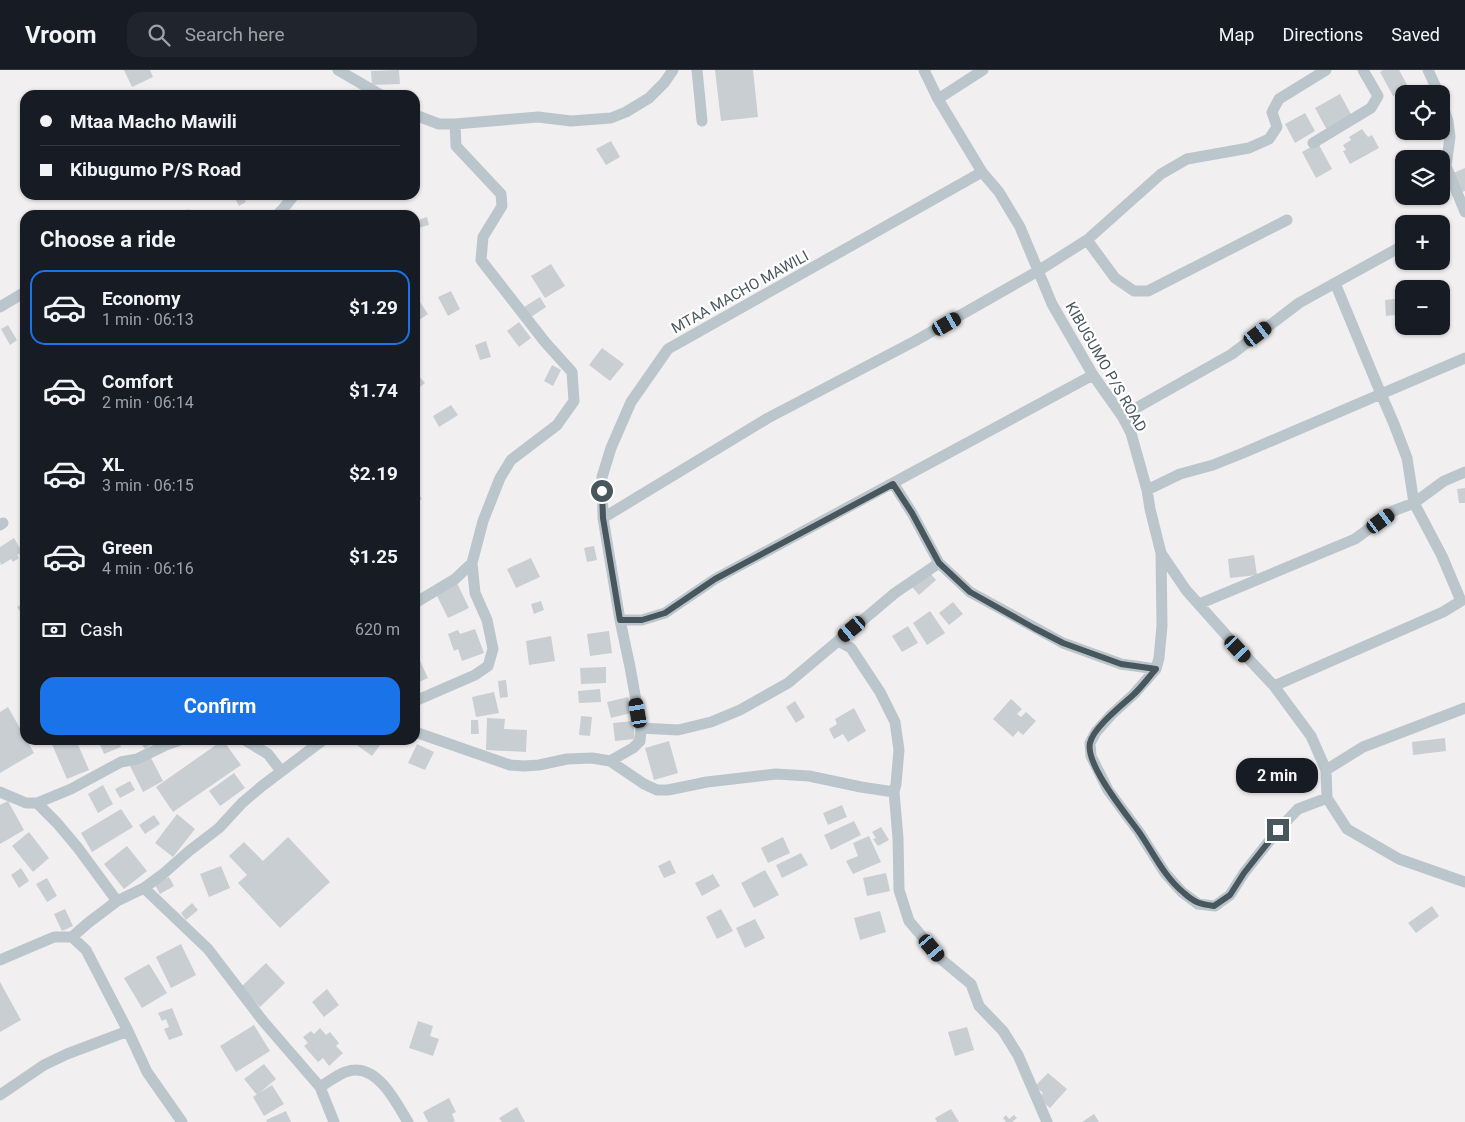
<!DOCTYPE html>
<meta charset="utf-8">
<style>
body{margin:0;font-family:Roboto,sans-serif;background:#20242c;color:#f1f3f6;height:100vh;display:flex;flex-direction:column;font-size:19px;white-space:nowrap}
*{box-sizing:border-box;margin:0}
p{font-size:16px;color:#9ea1a6}
.icon{flex:none;width:28px;height:28px;fill:none;stroke:currentColor;stroke-width:2;stroke-linecap:round;stroke-linejoin:round}
.map{position:relative;flex:1;overflow:hidden}
.side{position:absolute;left:20px;top:140px;width:400px;height:535px;display:flex;flex-direction:column;background:#171b24;border-radius:15px;box-shadow:0 1px 4px #0004}
.side>*{flex:none}
.guide{position:absolute;left:20px;top:20px;width:400px;height:110px;border-radius:15px;box-shadow:0 1px 4px #0004;display:grid;align-content:center;height:110px;padding:0 20px;background:#171b24}
.buttons{position:absolute;left:1395px;top:15px;display:grid;gap:10px}
.buttons a{display:grid;place-items:center;width:55px;height:55px;border-radius:10px;background:#171b24;box-shadow:0 1px 4px #0004;font-size:25px}
.end{position:absolute;width:22px;height:22px;margin:-11px;border:6px solid #48565d;background:#fff;box-shadow:0 0 0 2px #fff}
.from{border-radius:50%}
.bubble{position:absolute;height:35px;border-radius:15px;background:#171b24;box-shadow:0 1px 4px #0004;font-size:16px;font-weight:700;line-height:35px;text-align:center}
.car{position:absolute;width:15px;height:30px;margin:-15px -8px;border-radius:6px;box-shadow:0 0 4px 1px #0007;background:linear-gradient(#222 24%,#8ab4d8 0 40%,#222 0 76%,#8ab4d8 0 86%,#222 0)}
.guide b{display:flex;align-items:center;gap:18px;height:48px;font-size:19px}
.guide b+b{border-top:1px solid #363941}
.guide i{width:12px;height:12px;background:#f1f3f6}
ul{padding:0;list-style:none}
li{display:flex;align-items:center;gap:15px;height:75px;margin:0 10px 8px;padding:0 10px;border:2px solid transparent;border-radius:15px}
li div{flex:1}
li b{display:block;font-size:19px}
li em{font-style:normal;font-weight:700}
li.active{border-color:#1a73e8}
li>.icon{width:45px;height:45px;stroke-width:1.5}
h2{padding:0 20px;font-size:22px;line-height:60px}
.pay{display:flex;align-items:center;gap:12px;height:55px;padding:0 20px;font-size:19px}
.pay p{margin-inline-start:auto}
.button{display:flex;gap:10px;margin-top:auto;padding:10px 20px}
.button a{flex:1;height:58px;border-radius:15px;background:#1a73e8;color:#fff;font-size:20px;font-weight:700;line-height:58px;text-align:center}
header{display:flex;align-items:center;gap:30px;box-sizing:border-box;height:70px;padding:0 25px;background:#171b24;border-bottom:1px solid #363941}
header strong{font-size:24px}
nav{display:flex;gap:28px;margin-inline-start:auto;font-size:18px}
.search{width:350px;height:45px;background:#20242c;display:flex;align-items:center;gap:12px;box-sizing:border-box;padding:0 18px;border-radius:15px;color:#9ea1a6;font-size:19px}
.map>svg:first-child{display:block}
.building{fill:#c9ced2}
.lines{fill:none;stroke-linecap:round;stroke-linejoin:round}
.street{stroke:#bbc6cc;stroke-width:11}
.route{stroke:#48565d;stroke-width:6}
.labels{text-anchor:middle;dominant-baseline:central;stroke-width:4.5;stroke-linejoin:round;paint-order:stroke}
.street-label{font-size:15px;fill:#48565d;stroke:#fff}
</style>
<header>
<strong>Vroom</strong>
<div class="search"><svg class="icon" aria-label="search" viewBox="0 0 24 24"><circle cx="10" cy="10" r="6"/><path d="M15 15l6 6"/></svg>Search here</div>
<nav><a>Map</a><a>Directions</a><a>Saved</a></nav>
</header>
<div class="map">
<svg width="1465" height="1052" viewBox="0 0 1465 1052">
<rect width="100%" height="100%" fill="#f2eff0"/>
<path class="building" d="M124,0H150L153,7L132,17Z
M399,0L400,14L372,15L371,1Z
M715,0H753L758,47L721,51Z
M1383,0H1399L1411,22L1404,24L1402,21L1393,26L1380,2Z
M1340,24L1352,46L1327,60L1315,38Z
M1305,43L1315,61L1295,73L1285,54Z
M1362,59L1368,67L1372,65L1379,78L1350,94L1343,81L1346,80L1343,75L1351,70L1349,67Z
M611,71L620,87L606,95L596,79Z
M1318,73L1332,99L1316,108L1302,82Z
M1465,98V121L1459,123L1451,104Z
M233,125H242L246,132L239,136Z
M188,139L192,145H178Z
M427,147L429,155L418,158L415,151Z
M551,194L565,216L545,228L531,206Z
M451,221L460,239L448,246L438,227Z
M540,227L546,237L528,249L521,239Z
M1404,228V244L1386,246L1385,230Z
M420,232L428,244L416,252L415,250V236Z
M519,252L531,268L519,277L507,261Z
M8,255L17,270L10,275L1,259Z
M486,271L491,287L480,290L475,275Z
M602,278L624,294L610,311L589,295Z
M552,295L561,300L553,316L544,311Z
M415,302L425,313L415,321Z
M451,335L458,345L439,357L433,346Z
M1465,418V433H1459L1457,419Z
M415,419L422,429L415,433Z
M14,468L22,482L17,485L19,488L13,492L11,489L1,495L0,492V477Z
M594,476L597,490L587,492L584,478Z
M1254,485L1257,505L1230,508L1228,489Z
M531,488L540,507L516,518L507,499Z
M929,502L936,510L919,525L912,517Z
M457,513L469,538L448,548L436,524Z
M541,531L544,540L534,544L531,534Z
M25,532V545L23,546L17,537Z
M953,532L963,544L949,555L939,543Z
M930,541L945,563L927,575L913,553Z
M908,556L918,573L902,582L892,566Z
M475,559L484,583L462,591L458,579L454,581L448,564L458,560L460,564Z
M609,561L612,583L590,586L587,564Z
M551,566L555,591L529,595L526,571Z
M415,580L428,608L415,614Z
M606,597V613L581,614L580,598Z
M506,610L508,627L500,628L498,611Z
M600,619L601,632L579,633L578,621Z
M494,622L499,643L476,647L472,627Z
M628,627L631,643L611,648L607,632Z
M1011,629L1022,639L1017,644L1021,647L1026,642L1036,651L1023,665L1018,661L1013,667L993,649Z
M795,631L805,647L796,653L786,637Z
M8,637L25,667V670H27L34,683L0,703V642Z
M854,638L866,661L848,672L843,664L834,669L829,659L837,654L835,649Z
M581,646L592,647L590,666L579,665Z
M487,648L505,649L504,659L527,660L526,682L486,680Z
M471,650H478L479,664H471Z
M633,651L635,669L615,671L613,653Z
M1445,668L1446,681L1413,685L1412,672Z
M50,670H76L89,700L67,709Z
M111,670H118L121,677L104,684L100,675Z
M139,670H157L145,679Z
M223,670L241,695L173,742L156,717Z
M356,670H384L372,686L354,673Z
M669,671L678,703L654,710L645,678Z
M417,674L434,682L425,700L408,693Z
M150,686L163,711L143,722L130,696Z
M1275,688L1279,700L1255,708L1251,695Z
M234,703L245,718L220,736L209,721Z
M130,711L135,720L120,728L115,719Z
M103,715L113,734L98,743L88,724Z
M8,731L24,760L0,774V735Z
M842,735L847,747L828,755L823,743Z
M121,739L133,757L92,782L81,763Z
M177,744L195,759L173,787L155,773Z
M154,745L160,754L145,764L139,755Z
M854,751L861,765L831,780L824,765Z
M881,757L889,770L878,776L873,769L876,768L872,762Z
M29,762L49,788L33,802L12,776Z
M869,766L881,792L853,804L846,791L858,786L853,773Z
M288,767L330,812L280,858L238,813L247,805L229,786L244,772L263,791Z
M783,767L790,783L768,793L761,778Z
M127,776L147,801L124,819L104,794Z
M801,783L808,795L782,808L776,795Z
M670,790L676,803L664,808L658,796Z
M221,796L230,818L209,827L200,804Z
M21,798L29,811L19,818L11,805Z
M765,800L779,825L754,838L741,813Z
M886,803L890,821L867,826L863,808Z
M713,804L720,816L702,826L695,813Z
M169,807L174,816L160,824L155,815Z
M47,808L57,826L47,832L36,814Z
M192,833L198,840L186,850L181,843Z
M1432,836L1439,846L1416,863L1408,853Z
M65,839L73,856L62,861L54,844Z
M721,839L733,861L717,869L706,847Z
M880,841L886,862L860,870L854,848Z
M755,849L765,868L745,878L736,858Z
M181,874L196,905L171,918L156,887Z
M266,893L285,913L260,937L241,917Z
M149,894L167,923L142,938L124,908Z
M0,912L21,950L0,962Z
M327,919L339,935L324,947L312,932Z
M172,938L183,965L169,970L164,959L169,957L166,949L162,951L158,943Z
M418,951L433,956L430,966L439,969L433,986L409,978Z
M254,955L270,981L236,1002L220,976Z
M967,957L974,980L955,986L948,962Z
M320,958L326,965L330,962L339,973L336,976L343,983L329,996L323,988L318,992L304,976L308,973L303,967L311,961L314,964Z
M264,994L276,1009L257,1025L244,1009Z
M1048,1003L1067,1019L1050,1038L1038,1028L1043,1023L1035,1016Z
M272,1015L284,1034L264,1046L253,1027Z
M449,1028L456,1042L452,1044L455,1051L453,1052H428L423,1042Z
M517,1037L525,1052H502L499,1048Z
M951,1039L959,1052H937L935,1048Z
M286,1041L291,1052H267L266,1050Z
M1094,1044L1099,1052H1082Z
M1006,1045L1009,1049L1014,1045L1017,1048L1012,1052H1006L1003,1048Z"/>
<g class="lines">
<path class="street" d="M338,0L381,25
M697,0L702,51
M924,0L938,29L982,102L999,122L1020,157L1052,234L1093,305L1122,346L1131,363L1147,420L1150,439L1161,483L1162,556L1159,588L1156,599L1134,624L1111,645L1096,662L1090,673L1091,686L1108,720L1139,762L1165,803L1182,822L1198,834L1215,836L1230,825L1244,803L1278,760L1298,739L1327,728L1347,759L1399,789L1465,812
M1428,0L1439,24
M938,29L983,0
M1441,31L1448,51L1450,67L1446,96L1465,142
M415,45L439,54H455L538,47L571,51L611,48L626,42L649,28L664,13L673,0
M1313,73L1371,38L1378,26L1363,0
M277,145L283,139L294,125
M1087,170L1115,208L1134,221H1148L1287,150
M1335,213L1404,175
M0,237L25,222
M1122,346L1232,284L1299,233L1335,213L1381,324L1465,288
M893,413L912,443L939,493L970,522L1063,573L1121,594L1156,599
M1147,420L1180,404L1213,395L1243,383L1381,324L1394,354L1407,388L1414,433L1393,441L1355,469L1199,534
M603,448L768,348L915,271L1038,201L1087,170L1161,104L1187,89L1249,78L1269,69L1277,57L1272,42L1279,29L1326,0
M0,455L3,453
M1161,483L1186,520L1227,566L1274,616L1311,666L1326,700L1327,728
M415,533L455,509L472,493
M620,550H642L665,543L715,509L1093,305
M838,571L895,523L939,493
M1274,616L1443,542L1461,531L1442,486L1414,433L1444,411L1465,402
M415,631L475,605L488,596L493,579L487,550L475,523L472,493L483,451L500,408L511,390L557,355L574,331L572,302L545,272L481,190L483,167L502,136L501,124L456,76L455,54
M641,658L678,660L711,652L740,640L788,613L838,571L851,578L880,622L895,652L899,680L896,714L894,722L898,768L899,820L909,851L942,890L971,914L979,936L1003,961L1018,985L1047,1052
M415,662L510,695L524,696L539,695L567,689L592,688L610,691L644,714L657,720H668L707,712L776,704L809,706L861,717L894,722
M245,670L268,684L281,701
M610,691L633,678L640,671L641,658L630,597L620,550L603,448L602,407L611,378L631,332L668,279L982,102
M1326,700L1363,677L1465,638
M0,722L26,733H37L71,719L121,692L137,689L166,675L180,670
M37,733L57,753L78,778L117,831
M144,818L208,879L263,951L320,1017L334,1052
M72,867L88,853L117,831L144,818L163,804L189,781L219,758L242,733L262,716L323,670
M0,890L54,867H72L86,880L128,961L147,1002L182,1052
M320,1017C330,1011 343,1000 355,1000C380,999 397,1034 408,1052
M0,1025L44,995L67,984L128,961"/>
</g>
<g class="lines">
<path class="route" d="M602,421L603,448L620,550H642L665,543L715,509L893,414L912,443L939,493L970,522L1034,558L1063,573L1121,594L1156,599C1148,608 1141,618 1133,625C1122,635 1093,658 1090,673C1085,694 1126,744 1139,762C1153,782 1164,807 1184,823C1195,833 1200,834 1214,836L1230,825L1244,803L1278,760"/>
</g>
<g class="labels">
<g class="street-label">
<text transform="translate(740 222) rotate(-29)">MTAA MACHO MAWILI</text>
<text transform="translate(1106 297) rotate(60)">KIBUGUMO P/S ROAD</text>
</g>
</g>
</svg>
<div class="buttons">
<a><svg class="icon" aria-label="locate" viewBox="0 0 24 24"><circle cx="12" cy="12" r="6"/><path d="M12 2v4M12 18v4M2 12h4M18 12h4"/></svg></a>
<a><svg class="icon" aria-label="layers" viewBox="0 0 24 24"><path d="M12 4l9 5-9 5-9-5zM3 14l9 5 9-5"/></svg></a>
<a>+</a>
<a>−</a>
</div>
<i class="end from" style="left:602px;top:421px"></i>
<i class="end" style="left:1278px;top:760px"></i>
<div class="bubble" style="left:1236px;top:688px;width:82px">2 min</div>
<i class="car" style="left:947px;top:254px;rotate:60deg"></i>
<i class="car" style="left:1258px;top:264px;rotate:53deg"></i>
<i class="car" style="left:1381px;top:451px;rotate:54deg"></i>
<i class="car" style="left:852px;top:559px;rotate:230deg"></i>
<i class="car" style="left:1238px;top:579px;rotate:137deg"></i>
<i class="car" style="left:638px;top:643px;rotate:350deg"></i>
<i class="car" style="left:932px;top:878px;rotate:140deg"></i>
<div class="guide">
<b><i class="from"></i>Mtaa Macho Mawili</b>
<b><i></i>Kibugumo P/S Road</b>
</div>
<section class="side">
<h2>Choose a ride</h2>
<ul>
<li class="active"><svg class="icon" aria-label="car" viewBox="0 0 24 24"><path d="M5 17H2v-5l4-1 3-4h7l3 4 3 1v5h-3M9 17h6M6 11h13"/><circle cx="7" cy="17" r="2"/><circle cx="17" cy="17" r="2"/></svg><div><b>Economy</b><p>1 min · 06:13</p></div><em>$1.29</em></li>
<li><svg class="icon" aria-label="car" viewBox="0 0 24 24"><path d="M5 17H2v-5l4-1 3-4h7l3 4 3 1v5h-3M9 17h6M6 11h13"/><circle cx="7" cy="17" r="2"/><circle cx="17" cy="17" r="2"/></svg><div><b>Comfort</b><p>2 min · 06:14</p></div><em>$1.74</em></li>
<li><svg class="icon" aria-label="car" viewBox="0 0 24 24"><path d="M5 17H2v-5l4-1 3-4h7l3 4 3 1v5h-3M9 17h6M6 11h13"/><circle cx="7" cy="17" r="2"/><circle cx="17" cy="17" r="2"/></svg><div><b>XL</b><p>3 min · 06:15</p></div><em>$2.19</em></li>
<li><svg class="icon" aria-label="car" viewBox="0 0 24 24"><path d="M5 17H2v-5l4-1 3-4h7l3 4 3 1v5h-3M9 17h6M6 11h13"/><circle cx="7" cy="17" r="2"/><circle cx="17" cy="17" r="2"/></svg><div><b>Green</b><p>4 min · 06:16</p></div><em>$1.25</em></li>
</ul>
<div class="pay"><svg class="icon" aria-label="cash" viewBox="0 0 24 24"><path d="M3 7h18v10H3z"/><circle cx="12" cy="12" r="2"/></svg>Cash<p>620 m</p></div>
<div class="button"><a>Confirm</a></div>
</section>
</div>
